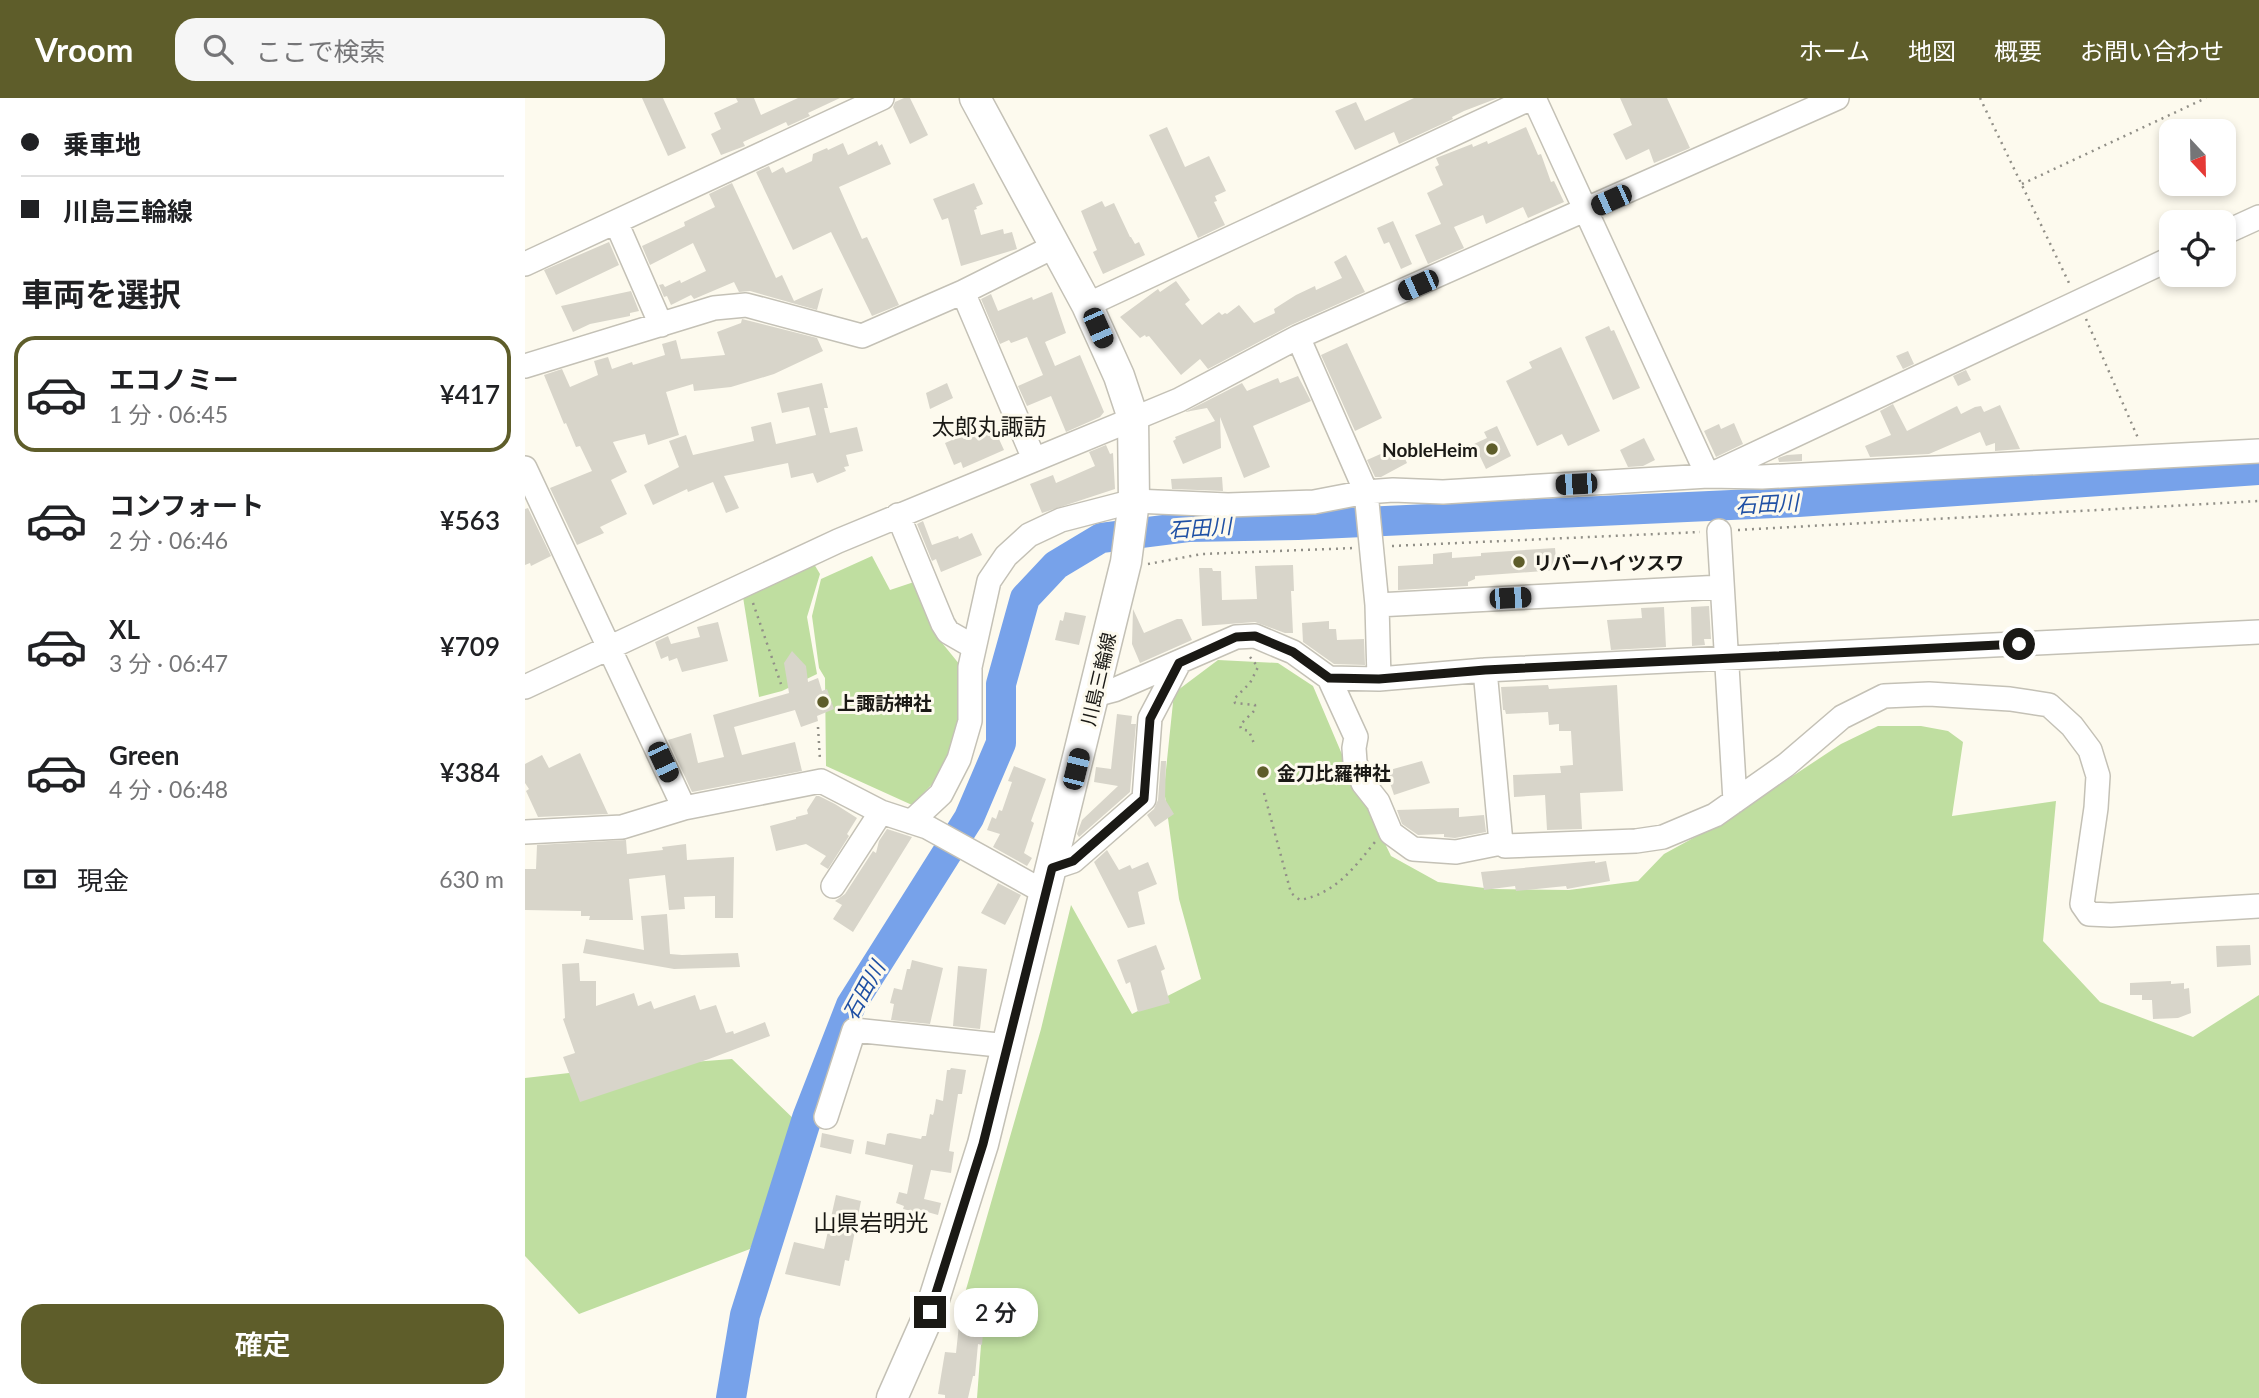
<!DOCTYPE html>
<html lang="ja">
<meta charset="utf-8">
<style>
body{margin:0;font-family:Lato,"Noto Sans JP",sans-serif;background:#f6f6f6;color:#202124;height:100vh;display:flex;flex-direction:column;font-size:26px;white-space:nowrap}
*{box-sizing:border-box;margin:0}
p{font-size:23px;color:#757577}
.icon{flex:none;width:38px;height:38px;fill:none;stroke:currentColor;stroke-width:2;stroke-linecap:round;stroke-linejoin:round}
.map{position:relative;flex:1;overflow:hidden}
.drawer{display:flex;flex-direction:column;background:#fff;width:525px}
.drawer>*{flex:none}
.banner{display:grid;align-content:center;height:154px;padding:0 21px;background:#fff}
.needle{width:46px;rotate:158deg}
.buttons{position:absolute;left:1634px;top:21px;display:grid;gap:14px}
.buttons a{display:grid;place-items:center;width:77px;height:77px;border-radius:14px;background:#fff;box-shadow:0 4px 10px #0003;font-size:35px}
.end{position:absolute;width:32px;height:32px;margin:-16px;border:9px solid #1a1915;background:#fff;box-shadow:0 0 0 4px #fff}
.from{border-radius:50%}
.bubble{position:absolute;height:49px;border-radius:21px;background:#fff;box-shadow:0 4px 10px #0003;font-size:23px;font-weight:600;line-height:49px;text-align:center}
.car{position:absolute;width:21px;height:42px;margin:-21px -10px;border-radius:9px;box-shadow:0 0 5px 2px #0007;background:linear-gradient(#222 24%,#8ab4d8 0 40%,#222 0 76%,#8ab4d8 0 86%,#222 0)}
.banner b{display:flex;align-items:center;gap:24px;height:66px;font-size:26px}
.banner b+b{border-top:2px solid #e0e0e0}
.banner i{width:18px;height:18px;background:#202124}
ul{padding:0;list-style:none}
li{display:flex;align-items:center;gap:21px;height:116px;margin:0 14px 10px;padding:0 7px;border:4px solid transparent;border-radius:21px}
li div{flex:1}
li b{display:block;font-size:26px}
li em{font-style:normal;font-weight:600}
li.active{border-color:#5e5d2a}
li>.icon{width:63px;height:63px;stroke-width:1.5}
h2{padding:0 21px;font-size:32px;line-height:84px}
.pay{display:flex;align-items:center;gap:18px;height:77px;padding:0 21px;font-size:26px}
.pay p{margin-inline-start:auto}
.cta{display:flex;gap:14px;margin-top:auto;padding:14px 21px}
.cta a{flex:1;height:80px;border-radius:21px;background:#5e5d2a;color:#fff;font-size:28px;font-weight:600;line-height:80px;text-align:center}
header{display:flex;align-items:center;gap:42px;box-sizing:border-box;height:98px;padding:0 35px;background:#5e5d2a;color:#fff}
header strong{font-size:33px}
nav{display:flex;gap:38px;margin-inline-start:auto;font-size:24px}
.search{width:490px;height:63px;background:#f6f6f6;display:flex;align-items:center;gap:18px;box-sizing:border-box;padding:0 24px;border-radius:21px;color:#757577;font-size:26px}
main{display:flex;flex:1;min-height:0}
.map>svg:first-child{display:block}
.green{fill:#bfdea0}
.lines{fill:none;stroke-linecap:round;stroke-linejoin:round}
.river{stroke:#77a2ea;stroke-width:30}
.building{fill:#d8d5ca}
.minor-casing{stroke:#c4c1b6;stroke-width:26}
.major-casing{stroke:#c4c1b6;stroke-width:33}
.path{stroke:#918f87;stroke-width:2.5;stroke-dasharray:2 5;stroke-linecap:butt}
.minor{stroke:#fff;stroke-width:23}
.major{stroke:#fff;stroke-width:30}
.route{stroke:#1a1915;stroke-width:9}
.poi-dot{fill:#5e5d2a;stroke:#fdfaee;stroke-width:2.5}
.labels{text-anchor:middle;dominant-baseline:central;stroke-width:6;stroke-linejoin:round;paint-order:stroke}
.poi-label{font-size:19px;font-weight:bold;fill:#1a1915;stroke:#fdfaee;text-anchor:start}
.street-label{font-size:19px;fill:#1a1915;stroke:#fdfaee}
.water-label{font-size:21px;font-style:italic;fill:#1f50a4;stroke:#fdfaee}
.quarter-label{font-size:23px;fill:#1a1915;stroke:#fdfaee}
</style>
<header>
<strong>Vroom</strong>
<div class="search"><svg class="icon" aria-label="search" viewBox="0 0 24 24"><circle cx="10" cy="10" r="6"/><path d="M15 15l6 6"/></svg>ここで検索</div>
<nav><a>ホーム</a><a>地図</a><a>概要</a><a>お問い合わせ</a></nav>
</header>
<main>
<section class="drawer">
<div class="banner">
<b><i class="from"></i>乗車地</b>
<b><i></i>川島三輪線</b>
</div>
<h2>車両を選択</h2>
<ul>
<li class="active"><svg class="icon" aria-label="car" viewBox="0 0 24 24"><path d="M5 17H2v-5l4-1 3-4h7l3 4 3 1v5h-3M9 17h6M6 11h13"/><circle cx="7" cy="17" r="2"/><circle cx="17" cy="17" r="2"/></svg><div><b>エコノミー</b><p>1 分 · 06:45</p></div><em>¥417</em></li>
<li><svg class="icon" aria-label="car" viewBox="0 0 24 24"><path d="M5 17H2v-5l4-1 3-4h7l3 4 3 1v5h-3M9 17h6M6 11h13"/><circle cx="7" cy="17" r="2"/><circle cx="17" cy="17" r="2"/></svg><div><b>コンフォート</b><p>2 分 · 06:46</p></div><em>¥563</em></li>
<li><svg class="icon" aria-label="car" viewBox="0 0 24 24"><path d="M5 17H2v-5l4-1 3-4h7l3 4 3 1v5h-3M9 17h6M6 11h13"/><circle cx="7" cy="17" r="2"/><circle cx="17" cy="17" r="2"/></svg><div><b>XL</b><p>3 分 · 06:47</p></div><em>¥709</em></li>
<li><svg class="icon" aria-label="car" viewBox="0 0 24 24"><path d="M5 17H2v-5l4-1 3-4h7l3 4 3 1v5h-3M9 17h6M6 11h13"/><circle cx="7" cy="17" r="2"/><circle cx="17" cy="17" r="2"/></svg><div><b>Green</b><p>4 分 · 06:48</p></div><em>¥384</em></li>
</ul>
<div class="pay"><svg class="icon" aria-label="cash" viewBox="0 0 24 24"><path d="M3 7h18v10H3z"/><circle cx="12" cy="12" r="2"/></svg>現金<p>630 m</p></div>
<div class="cta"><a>確定</a></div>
</section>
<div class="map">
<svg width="1734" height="1300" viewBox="0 0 1734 1300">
<rect width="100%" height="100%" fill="#fdfaee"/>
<path class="green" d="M347,458L365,492L389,484L409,535L435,567L437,604L431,640L417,676L387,707L301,668L300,580L294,570L287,518L296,481Z
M289,466L295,476L282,519L292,576L257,593L234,599L218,499Z
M693,562L753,565L788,588L816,654L866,758L913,784L967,791L1044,792L1113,783L1139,756L1203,721L1316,646L1353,628H1396L1423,633L1438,644L1427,718L1531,703L1518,843L1575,904L1668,939L1734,897V1300H452L459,1207L440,1195L516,931L546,807L607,916L676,881L654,801L639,691L649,595Z
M207,961L276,1028L225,1151L54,1216L0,1158V980L88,970Z"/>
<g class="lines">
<path class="river" d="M206,1300L220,1217L282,1020L326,907L444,720L476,645V586L500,500L531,467L576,440L663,429L773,427L1273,404L1734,372"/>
</g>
<path class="building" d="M117,0H138L161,50L143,58Z
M211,0H229L236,17L273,0H315L283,15L285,18L263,28L261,24L218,44L220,48L196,57L186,36L196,31L189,15L213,4Z
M379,0H385L403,37L385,46L368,9L370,4Z
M889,0H973L939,13L927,19L928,21L874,46L869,34L830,52L810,13L831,4L840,23Z
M1095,0H1142L1165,50L1129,65L1124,51L1101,62L1088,36L1107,27Z
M642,29L660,69L684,58L701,93L690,98L692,103L689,104L700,127L673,140L624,37Z
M1001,29L1013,57L1016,56L1026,84L1029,83L1039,104L1003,120L998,109L961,126L958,117L929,129L939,150L903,166L890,137L916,126L902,95L918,87L910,69L914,67L911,60L947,46L948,49L962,43L963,46Z
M352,43L354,48L357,46L366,66L314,89L337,141L342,139L374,207L347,218L306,134L268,152L231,74L244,68L247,75L258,69L261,75L287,63L288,56L302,50L303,52L318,45L323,57Z
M207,85L251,180L257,177L269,203L298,190L292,212L225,193L214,194L209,184L169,201L166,197L146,207L142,198L139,199L134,187L138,186L140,189L155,182L156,185L181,173L168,145L125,167L117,148L160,128L159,124L190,109L184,96Z
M449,85L458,106L451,109L452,111L449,112L456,137L478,131L479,136L487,134L492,151L436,168L423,120L417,122L408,101Z
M577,103L580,109L589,105L605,139H606L610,146L614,144L620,157L578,176L568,154L572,152L556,113Z
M868,123L887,166L876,171L864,144L859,146L852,130Z
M84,144L94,167L31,197L19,172Z
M821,157L840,194L766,227L683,271L675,261L656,277L624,238L621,239L620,237L615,240L595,219L633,191L635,194L651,183L665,202L660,206L677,227L694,214L697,217L700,215L702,216L714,207L729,225L750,215L749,211L771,197L790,188L791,192L817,180L809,164Z
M106,193L114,213L105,215V218L65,226L48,234L36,208Z
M527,194L541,235L520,244L530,268L555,257L579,314L575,319L541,334L526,298L502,308L493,288L518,277L502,239L486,245L484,242L475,246L456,201L466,196L473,213L507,199L508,202Z
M217,221L292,240L298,253L249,276L206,289L169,293L168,286L141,294L154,337L123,347L120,336L88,344L102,374L86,382L102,416L75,429L79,435L52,447L25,390L67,373L55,348L51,349L41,325L39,326L19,277L37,271L45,289L73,277L69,263L83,259L87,271L107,264L108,267L140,257L137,246L151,242L156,261L200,257L192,234L216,225Z
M1084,228L1086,233L1089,232L1115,290L1088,302L1060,239Z
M822,245L857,320L830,333L796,257Z
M1036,249L1075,333L1043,348L1037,336L1012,348L981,283L1007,270L1004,264Z
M1383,253L1389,266L1378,271L1371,258Z
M1441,272L1446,282L1433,288L1428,278Z
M773,278L786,303L728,328L745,369L719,380L695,319L696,350L658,366L648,343L651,341L650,339L690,323L682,310L660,314L717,285L722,293L753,280L755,285Z
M297,285L303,310H299L305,335L332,329L338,353L321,357L324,368L319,369L321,373L292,385L288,375L266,380L263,365L199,378L214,410L201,415L188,384L163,394L162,391L128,407L119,387L154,369L144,343L161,337L168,357L229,343L226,329L246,324L251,346L291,337L284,309L257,315L252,295Z
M422,285L428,300L405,311L401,295Z
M1368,306L1382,333L1432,308L1436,316L1450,309L1456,308L1459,314L1475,307L1495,351L1470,353V345L1461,348L1455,334L1404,356L1345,359L1340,348L1366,337L1355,313Z
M1209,325L1218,346L1191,359L1179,333L1194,326L1196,331Z
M972,328L986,358L961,371L949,346L962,340L959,334Z
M469,330L479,352L438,370L436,364L429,367L420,345L441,336L443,341Z
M1119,340L1130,362L1118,368L1103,369L1095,352Z
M581,347L585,356L588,355L590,391L517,415L505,386L528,377L531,385L570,368L564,354Z
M876,352L882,365L856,379H850L842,362L860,354L862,359Z
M1277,356V363L1254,364L1253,360L1262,357Z
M697,379L698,393L647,391L646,381Z
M3,410L26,458L6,468L5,465L0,467V411Z
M398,423L407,447L433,438L434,441L447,435L457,457L416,474L411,461L407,463L392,426Z
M1030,450L1032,472L950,478V481L943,484V488L873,492V468L908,466V456L927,454V460L956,458V455Z
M768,467L769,493H766L768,535H760L730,524L677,528L674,470H687L688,473H696L697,502L732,501L730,468Z
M1184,508L1186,541H1179L1180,547L1167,548L1166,509Z
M1139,509L1141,549L1086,552L1082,522L1117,520L1116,510Z
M608,511L619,535L652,521H657L667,542L615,565L607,546Z
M540,514L561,518L554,547L530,542L535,522L538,523Z
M804,523V531H811L812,542L839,541L840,567L809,566L778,544L777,525Z
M193,524L203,563L157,574L152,560L144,563L143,558L136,561L130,544L143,538L146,546L175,539L172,529Z
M267,553L281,568L283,584L293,580L297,593L302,591L309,611L292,618L293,623L276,629L270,612L209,629L217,657L270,644L277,673L167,694L143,642L166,635L173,665L199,659L188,617L264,595L259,565Z
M1023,587L1024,591L1092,587L1098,693L1055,695L1057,731L1022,732L1020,697L989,699L988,677L1036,675L1035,668L1048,667L1046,633H1034V626L1024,627L1023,614L981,616L980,612H978L976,589Z
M592,616L607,618L606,626H611L605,694L554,739L552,736L557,722L593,688L569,684L571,669L586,671Z
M55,655L83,716L13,719L1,693L4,691L0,685V666L17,657L24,670Z
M636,663H641L640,701L649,716L630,729L622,717L629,711L633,702Z
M897,663L905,685L869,697L861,673Z
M489,668L521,681L506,723L509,725L499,755L507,760L502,768L468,749L475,736L462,732L467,719L471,721L474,712L477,713L487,684L483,683Z
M291,698H294L310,706L332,720L322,736L324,738L303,771L295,766L301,758L281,746L251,753L245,728L271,721V719L283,716L282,712Z
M934,710V719L959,717L961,734L930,740L919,739V736L893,737L877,726L872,712Z
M362,731L387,739L328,834L308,821L317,807L310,803L320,796L348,753L351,755L354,743Z
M101,742L102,756L138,752L137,749L161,746L162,762L209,759L208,820H190V798L159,799L160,811L144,812L140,777L104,781L108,822H64L65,818H56V813L0,812V771H11L12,747Z
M582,752L594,772L605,767L607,771L623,764L632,786L613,794L620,826L603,830L569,764Z
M1070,763V765L1081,763L1085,783L1042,791L1041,788L991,793L990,788L959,792L956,774Z
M473,785L496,797L480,827L456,815Z
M142,816L145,856L157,857L213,855L215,869L149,871L58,855L61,841L119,852L116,818Z
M631,847L640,871L636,873L645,905L613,914L605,884L601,886L592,862Z
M1725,847L1726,867L1692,869L1691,848Z
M387,862L418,870L405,926L366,922L369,906L365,905L369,890L377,892L382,871H385Z
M54,865L55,883H71V908L109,895L113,908L126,903L129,911L170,897L175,912L191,907L201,935L208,933L209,936L240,924L245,938L184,961L55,1004L38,959L50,955L38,921L40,920L37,866Z
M433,868L462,871L455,931L428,928Z
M1646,883V886L1659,885V891L1664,890L1666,915L1653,920L1628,921L1627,902H1617V897H1605V885Z
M426,970L441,972L437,996H433L424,1053L429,1054L426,1075L406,1072L399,1101L416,1105L413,1117L395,1112L394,1115L378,1111L379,1108L371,1105L374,1094L382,1096L388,1067L340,1056L342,1043L360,1047L362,1036L365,1035L396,1041L397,1038H401L405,1016L408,1017L409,1014L411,1001L418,1003L422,972H425Z
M297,1035L329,1042L326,1056L295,1049Z
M311,1097L336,1103L324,1163L320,1162L315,1188L260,1176L269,1144L299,1151Z
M436,1208L460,1209L457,1247L453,1246L450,1278H448L443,1300H420V1297L413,1296L420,1254L431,1255Z"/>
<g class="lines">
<defs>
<path id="minor" d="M1009,0L1183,378L1647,160
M91,124L136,227
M1699,135L1734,119
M0,166L357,0
M438,194L509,361
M562,207L1006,0
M773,239L841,394L852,507L854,581
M0,268L189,210L221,207L337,238L438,194L530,148
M0,370L159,710
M373,417L418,526L423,534L449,549
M1194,433L1210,703
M852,507L1197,489
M960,572L976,745L980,748L1111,743L1138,739L1190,717L1261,667L1317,619L1359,598L1404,596L1485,601L1524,607L1547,628L1565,652L1573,678L1571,710L1557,806L1564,816L1586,817L1734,808
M804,580L831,639L829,650L830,664L838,685L853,704L866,735L888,751L931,754L976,745
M0,589L313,443L654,302L773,239L1312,0
M570,597L589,592L711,539L730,538L768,554L804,580L854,581L960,572L1734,534
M386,724L416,696L434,661L445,623V569L464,483L481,458L504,437L536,422L609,403L703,407L789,404L841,394L868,392L918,394L1183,378L1237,379L1734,353
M0,734L97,729L159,710L296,683L356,714L402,729L521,795
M527,770L548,763L619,701L625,620L654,565
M308,788L356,714
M301,1019L329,932L483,948"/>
<path id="major" d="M367,1300L405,1214L458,1046L601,464L609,403L608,320L594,278L562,207L450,0"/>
</defs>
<use href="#minor" class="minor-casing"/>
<use href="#major" class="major-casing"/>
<path class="path" d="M1455,0L1545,187
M1497,86L1681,0
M1561,221L1613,340
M1213,432L1734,403
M867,448L1175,434
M623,466L677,456L829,450
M228,505L256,586
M725,559L733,569L725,585L709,601L710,605L730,607V612L715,627L716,631L724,633L730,648
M293,629L295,662
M739,695L766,795L775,802C811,795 828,771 850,744"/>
<use href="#minor" class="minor"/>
<use href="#major" class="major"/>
</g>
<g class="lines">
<path class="route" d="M405,1214L458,1046L527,770L548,763L619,701L625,621L654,565L711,539L730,538L768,554L804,580L854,581L960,572L1494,546"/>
</g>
<g class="poi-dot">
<circle cx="967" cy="351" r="7"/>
<circle cx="994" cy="464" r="7"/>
<circle cx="298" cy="604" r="7"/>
<circle cx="738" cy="674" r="7"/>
</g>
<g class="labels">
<g class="poi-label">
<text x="953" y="351" text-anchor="end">NobleHeim</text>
<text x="1008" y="464">リバーハイツスワ</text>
<text x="312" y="604">上諏訪神社</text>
<text x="752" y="674">金刀比羅神社</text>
</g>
<g class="street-label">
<text transform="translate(573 581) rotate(-77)">川島三輪線</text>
</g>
<g class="water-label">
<text transform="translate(1242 405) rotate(-3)">石田川</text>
<text transform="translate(675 429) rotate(-4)">石田川</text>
<text transform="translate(338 892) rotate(-61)">石田川</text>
</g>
<g class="quarter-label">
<text x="464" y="328">太郎丸諏訪</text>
<text x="346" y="1124">山県岩明光</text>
</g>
</g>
</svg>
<div class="buttons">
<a><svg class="needle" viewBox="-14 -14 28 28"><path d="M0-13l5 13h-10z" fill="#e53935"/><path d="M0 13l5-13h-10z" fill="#757577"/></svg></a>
<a><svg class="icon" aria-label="locate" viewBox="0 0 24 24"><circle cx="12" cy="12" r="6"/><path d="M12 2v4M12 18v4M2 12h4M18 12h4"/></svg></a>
</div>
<i class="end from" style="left:1494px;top:546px"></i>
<i class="end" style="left:405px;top:1214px"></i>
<div class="bubble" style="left:429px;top:1190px;width:84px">2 分</div>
<i class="car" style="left:1086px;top:102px;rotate:246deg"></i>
<i class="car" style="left:893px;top:187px;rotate:246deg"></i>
<i class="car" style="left:573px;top:230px;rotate:156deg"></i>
<i class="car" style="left:1051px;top:386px;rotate:267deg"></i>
<i class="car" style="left:985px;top:500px;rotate:87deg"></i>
<i class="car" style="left:138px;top:664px;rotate:155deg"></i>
<i class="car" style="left:551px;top:671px;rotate:14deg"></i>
</div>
</main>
